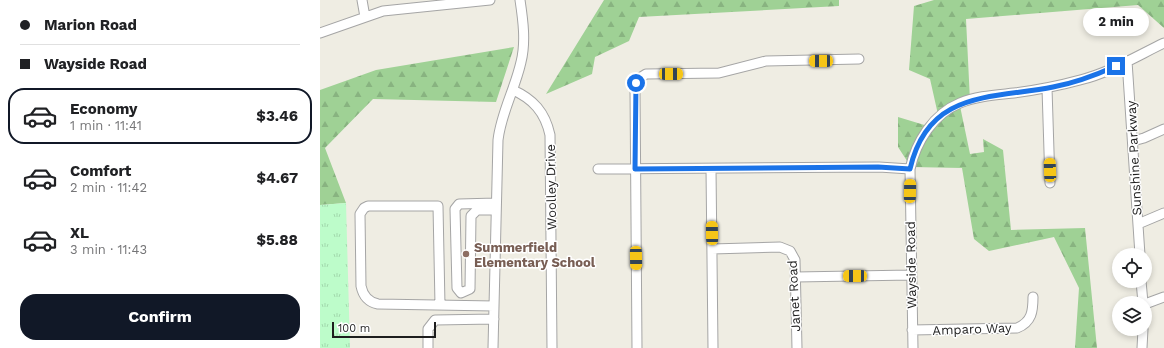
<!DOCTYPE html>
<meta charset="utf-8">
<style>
body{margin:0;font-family:"Work Sans",sans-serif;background:#f6f6f6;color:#202124;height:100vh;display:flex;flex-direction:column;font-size:15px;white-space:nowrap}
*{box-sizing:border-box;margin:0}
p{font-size:13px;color:#757577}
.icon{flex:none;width:22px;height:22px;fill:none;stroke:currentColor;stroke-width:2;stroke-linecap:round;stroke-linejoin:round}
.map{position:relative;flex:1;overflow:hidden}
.panel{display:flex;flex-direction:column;background:#fff;width:320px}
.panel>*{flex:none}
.top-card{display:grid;align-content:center;height:88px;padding:0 20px;background:#fff}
.buttons{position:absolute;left:792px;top:248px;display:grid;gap:8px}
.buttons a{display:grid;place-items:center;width:40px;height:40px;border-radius:50%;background:#fff;box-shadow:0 2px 6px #0003;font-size:20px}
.scale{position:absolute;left:12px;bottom:10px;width:104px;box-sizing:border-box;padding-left:4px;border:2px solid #1e1e1e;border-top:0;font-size:11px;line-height:14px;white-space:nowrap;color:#1e1e1e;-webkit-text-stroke:3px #fff;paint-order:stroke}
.end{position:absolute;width:18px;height:18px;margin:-9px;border:5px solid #1a73e8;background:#fff;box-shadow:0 0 0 2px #fff}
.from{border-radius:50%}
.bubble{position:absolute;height:28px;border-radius:14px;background:#fff;box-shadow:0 2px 6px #0003;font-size:13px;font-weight:700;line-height:28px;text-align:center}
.car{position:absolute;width:12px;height:24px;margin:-12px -6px;border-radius:5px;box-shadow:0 0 3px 1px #0007;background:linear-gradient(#f5c518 24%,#345 0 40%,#f5c518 0 76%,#345 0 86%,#f5c518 0)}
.top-card b{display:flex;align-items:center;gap:14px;height:38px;font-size:15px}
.top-card b+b{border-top:1px solid #e0e0e0}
.top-card i{width:10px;height:10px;background:#202124}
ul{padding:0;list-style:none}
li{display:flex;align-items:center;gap:12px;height:56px;margin:0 8px 6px;padding:0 12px;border:2px solid transparent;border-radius:16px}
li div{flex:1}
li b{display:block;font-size:15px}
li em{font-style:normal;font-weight:700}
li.current{border-color:#111827}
li>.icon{width:36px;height:36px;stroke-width:1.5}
.cta{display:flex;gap:8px;margin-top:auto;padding:8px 20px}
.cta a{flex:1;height:46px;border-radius:16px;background:#111827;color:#fff;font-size:16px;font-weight:700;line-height:46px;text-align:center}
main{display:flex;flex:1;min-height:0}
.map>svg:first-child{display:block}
.forest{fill:url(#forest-firs)}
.park{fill:url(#park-tufts)}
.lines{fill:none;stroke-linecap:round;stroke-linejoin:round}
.minor-casing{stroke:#a5a5a5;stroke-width:11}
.minor{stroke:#fff;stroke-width:9}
.route{stroke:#1a73e8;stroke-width:5}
.education-dot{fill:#8d6e63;stroke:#fff;stroke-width:1.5}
.labels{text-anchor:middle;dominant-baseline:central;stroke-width:3;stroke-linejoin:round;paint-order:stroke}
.street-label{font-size:13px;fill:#1e1e1e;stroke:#fff}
.education-label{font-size:13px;font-weight:bold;fill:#785e54;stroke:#fff;text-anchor:start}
</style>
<main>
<section class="panel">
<div class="top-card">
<b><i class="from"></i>Marion Road</b>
<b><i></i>Wayside Road</b>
</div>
<ul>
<li class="current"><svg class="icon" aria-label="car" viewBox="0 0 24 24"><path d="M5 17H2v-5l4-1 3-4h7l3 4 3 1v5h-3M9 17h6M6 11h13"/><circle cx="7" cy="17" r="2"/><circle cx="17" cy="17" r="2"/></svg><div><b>Economy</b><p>1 min · 11:41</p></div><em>$3.46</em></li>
<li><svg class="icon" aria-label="car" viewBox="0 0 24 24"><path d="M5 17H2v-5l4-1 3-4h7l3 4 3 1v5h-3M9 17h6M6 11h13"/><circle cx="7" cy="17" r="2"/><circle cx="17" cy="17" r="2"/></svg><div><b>Comfort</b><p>2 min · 11:42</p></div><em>$4.67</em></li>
<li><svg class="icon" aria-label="car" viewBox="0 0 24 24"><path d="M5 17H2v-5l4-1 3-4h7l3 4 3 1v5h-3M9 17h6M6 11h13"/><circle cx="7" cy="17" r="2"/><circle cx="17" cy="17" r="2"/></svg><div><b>XL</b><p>3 min · 11:43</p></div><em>$5.88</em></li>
</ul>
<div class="cta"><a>Confirm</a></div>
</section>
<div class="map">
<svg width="844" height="348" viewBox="0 0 844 348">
<defs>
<pattern id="forest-firs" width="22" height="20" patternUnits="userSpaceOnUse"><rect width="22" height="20" fill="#9fd195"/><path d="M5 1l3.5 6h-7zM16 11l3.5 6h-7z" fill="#88b380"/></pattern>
<pattern id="park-tufts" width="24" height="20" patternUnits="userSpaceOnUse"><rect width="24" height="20" fill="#bdfcca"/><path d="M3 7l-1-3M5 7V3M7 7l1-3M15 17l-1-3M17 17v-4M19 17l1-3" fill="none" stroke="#a2d8ad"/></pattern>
</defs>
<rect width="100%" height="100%" fill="#efede3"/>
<path class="forest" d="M284,0H519V6L319,17L309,41L275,57L272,74L226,94Z
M614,0H844V28L818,5L646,19L650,101L640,106L650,154L664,152L663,139L683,150L691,230L765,228L777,348H755L759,288L734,237L669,251L654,239L642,168L591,167L578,147V117L611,127L619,119L610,79L589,70L594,6Z
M194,47L176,102L53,99L5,148L26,203L0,205V90L56,70Z"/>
<path class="park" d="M26,203L30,348H0V205Z"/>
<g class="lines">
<defs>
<path id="minor" d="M42,0L45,17
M0,33L63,11L170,0
M807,61L820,255
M727,88L730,183
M193,90C213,99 225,112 230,135L232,348
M813,141L824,138L844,129
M278,169L559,167L590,169
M391,169L393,348
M176,210H157L151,216L150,289L141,293L137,288L135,209L139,204L176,203
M818,224L844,213
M392,249L460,247L470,251L475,260L477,348
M476,277L591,275
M821,281L823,303
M825,304L844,297
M120,305L118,206H48L44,208L40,214L41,286C43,296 48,302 58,304L174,306
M592,330L697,328C712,322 713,311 713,297
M108,348V329L115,320L174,319
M173,348L178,140C181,113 195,89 201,62C206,42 203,20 200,0
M317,348L315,90L318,79L326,74L399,73L446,61L539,59
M593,348L590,169C596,142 613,114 640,103C657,96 676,95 694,93C717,90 738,86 760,80C789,73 817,56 844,43
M822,348L823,329"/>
</defs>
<use href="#minor" class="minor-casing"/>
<use href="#minor" class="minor"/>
</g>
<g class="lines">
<path class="route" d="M316,83L315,169L558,167L590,169C608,90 671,99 733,87C755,83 776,75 796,66"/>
</g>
<circle class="education-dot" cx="146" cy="254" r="4"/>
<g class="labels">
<g class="street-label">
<text transform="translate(814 158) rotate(-93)">Sunshine Parkway</text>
<text transform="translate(231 187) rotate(-91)">Woolley Drive</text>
<text transform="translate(591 265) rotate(-91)">Wayside Road</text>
<text transform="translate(474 296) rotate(-93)">Janet Road</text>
<text transform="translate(652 329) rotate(-2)">Amparo Way</text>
</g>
<g class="education-label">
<text x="154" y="247">Summerfield<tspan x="154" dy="15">Elementary School</tspan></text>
</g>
</g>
</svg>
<div class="buttons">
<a><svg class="icon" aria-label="locate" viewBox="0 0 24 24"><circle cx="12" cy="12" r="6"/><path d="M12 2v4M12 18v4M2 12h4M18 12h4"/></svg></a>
<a><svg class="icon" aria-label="layers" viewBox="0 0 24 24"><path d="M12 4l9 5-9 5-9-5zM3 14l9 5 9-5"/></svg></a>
</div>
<div class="scale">100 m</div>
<i class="end from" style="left:316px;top:83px"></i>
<i class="end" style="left:796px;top:66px"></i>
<div class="bubble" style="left:763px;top:8px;width:66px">2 min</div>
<i class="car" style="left:501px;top:61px;rotate:270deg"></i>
<i class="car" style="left:351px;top:74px;rotate:90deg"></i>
<i class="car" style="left:730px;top:170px;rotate:358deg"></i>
<i class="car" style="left:590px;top:191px;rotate:1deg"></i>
<i class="car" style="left:392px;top:233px;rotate:359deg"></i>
<i class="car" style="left:316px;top:258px;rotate:179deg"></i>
<i class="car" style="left:535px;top:276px;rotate:270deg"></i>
</div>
</main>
